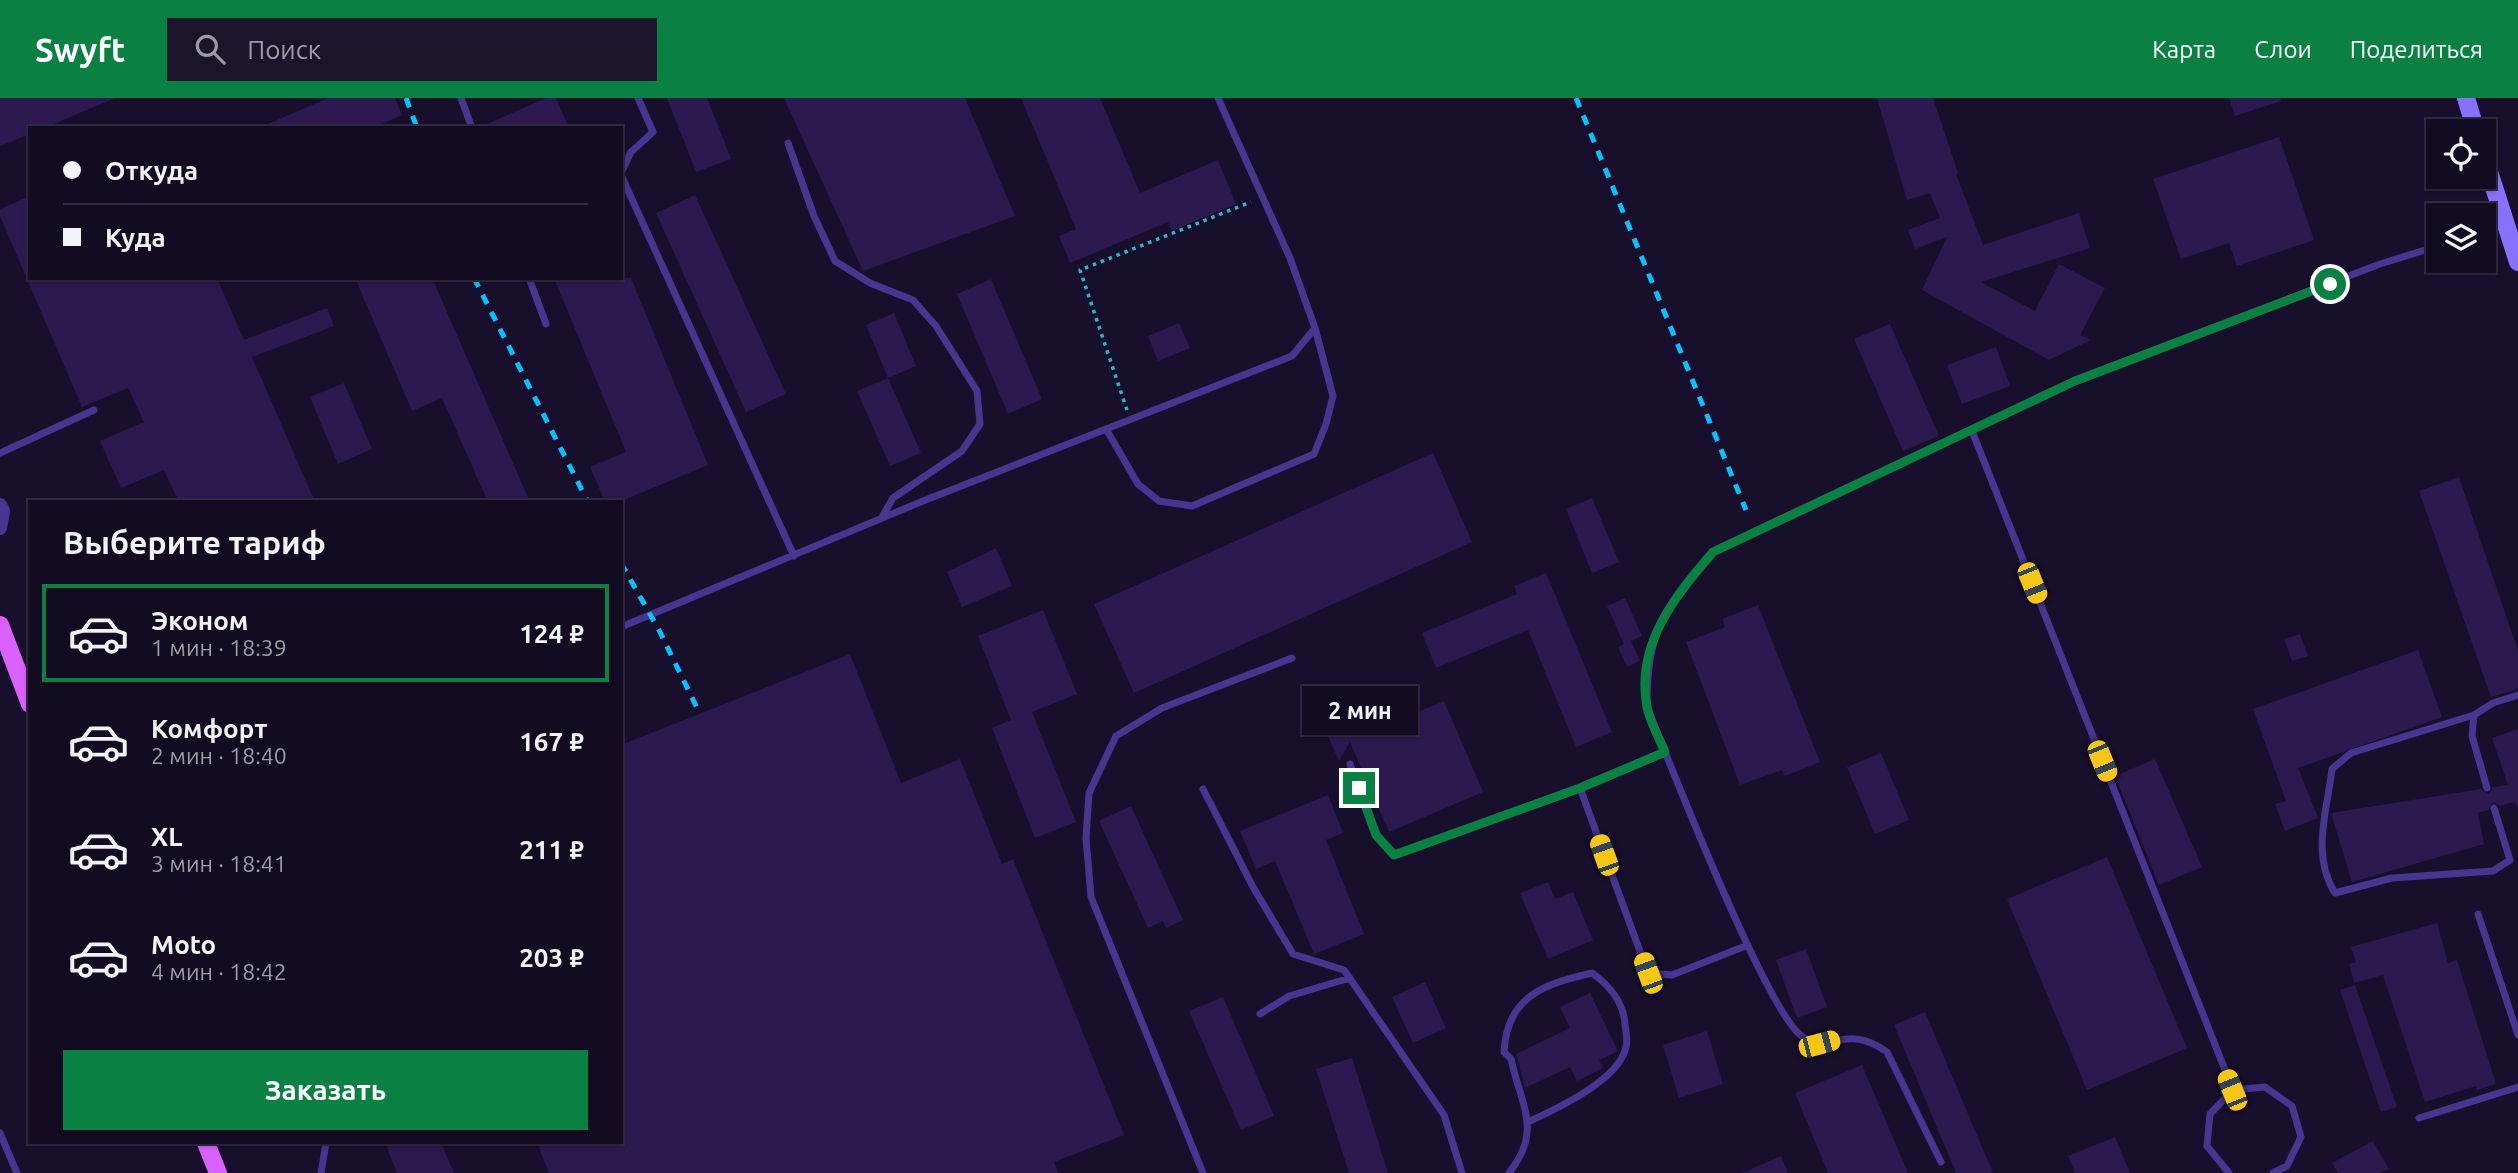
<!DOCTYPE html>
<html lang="ru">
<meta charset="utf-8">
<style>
body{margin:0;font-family:Ubuntu,sans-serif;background:#1b142a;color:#f1f3f6;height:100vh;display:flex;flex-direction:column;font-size:26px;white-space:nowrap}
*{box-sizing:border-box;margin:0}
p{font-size:23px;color:#9c9ba5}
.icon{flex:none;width:38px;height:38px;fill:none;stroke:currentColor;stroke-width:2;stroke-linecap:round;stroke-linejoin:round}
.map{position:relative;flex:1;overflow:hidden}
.drawer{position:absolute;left:28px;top:402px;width:595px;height:644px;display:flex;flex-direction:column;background:#120b22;border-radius:0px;box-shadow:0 2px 5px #0004,0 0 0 2px #312b40}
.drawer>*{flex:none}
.banner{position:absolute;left:28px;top:28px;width:595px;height:154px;border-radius:0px;box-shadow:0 2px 5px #0004,0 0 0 2px #312b40;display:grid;align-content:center;height:154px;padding:0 35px;background:#120b22}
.buttons{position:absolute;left:2426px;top:21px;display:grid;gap:14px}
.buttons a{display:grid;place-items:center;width:70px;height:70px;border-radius:0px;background:#120b22;box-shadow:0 2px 5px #0004,0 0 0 2px #312b40;font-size:35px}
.end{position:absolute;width:32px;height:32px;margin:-16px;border:9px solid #0b8043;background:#fff;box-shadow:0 0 0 4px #fff}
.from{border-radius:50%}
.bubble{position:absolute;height:49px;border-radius:0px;background:#120b22;box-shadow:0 2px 5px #0004,0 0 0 2px #312b40;font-size:23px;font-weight:600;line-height:49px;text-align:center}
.car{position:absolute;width:21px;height:42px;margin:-21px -10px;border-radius:9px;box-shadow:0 0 5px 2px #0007;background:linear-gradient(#f5c518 24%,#345 0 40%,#f5c518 0 76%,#345 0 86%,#f5c518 0)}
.banner b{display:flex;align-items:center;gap:24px;height:66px;font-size:26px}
.banner b+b{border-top:2px solid #312b40}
.banner i{width:18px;height:18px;background:#f1f3f6}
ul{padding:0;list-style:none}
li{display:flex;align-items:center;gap:21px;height:98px;margin:0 14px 10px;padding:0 21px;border:4px solid transparent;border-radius:0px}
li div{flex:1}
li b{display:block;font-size:26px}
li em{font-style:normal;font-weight:600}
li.on{border-color:#0b8043}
li>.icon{width:63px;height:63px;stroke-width:1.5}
h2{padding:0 35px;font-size:32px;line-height:84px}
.button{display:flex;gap:14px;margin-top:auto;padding:14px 35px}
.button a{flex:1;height:80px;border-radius:0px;background:#0b8043;color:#fff;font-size:28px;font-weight:600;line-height:80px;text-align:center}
header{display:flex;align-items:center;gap:42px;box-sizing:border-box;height:98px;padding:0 35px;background:#0b8043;color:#fff}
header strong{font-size:33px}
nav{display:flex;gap:38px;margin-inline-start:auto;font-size:24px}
.search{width:490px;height:63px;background:#1b142a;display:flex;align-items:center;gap:18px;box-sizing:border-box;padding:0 24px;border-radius:0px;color:#9c9ba5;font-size:26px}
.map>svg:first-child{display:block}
.building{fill:#2c194f}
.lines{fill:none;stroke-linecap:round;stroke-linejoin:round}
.path{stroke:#25bbc9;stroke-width:3.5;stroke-dasharray:3.5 5;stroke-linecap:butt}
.lane{stroke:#463690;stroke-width:7}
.street{stroke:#463690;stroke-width:14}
.secondary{stroke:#8971ff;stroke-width:18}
.primary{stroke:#db61ff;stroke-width:18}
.rail{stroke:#06c2ff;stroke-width:5;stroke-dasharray:10 9;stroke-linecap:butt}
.route{stroke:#0b8043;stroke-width:9}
</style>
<header>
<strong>Swyft</strong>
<div class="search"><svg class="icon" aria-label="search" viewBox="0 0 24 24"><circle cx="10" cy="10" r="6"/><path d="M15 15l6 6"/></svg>Поиск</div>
<nav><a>Карта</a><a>Слои</a><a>Поделиться</a></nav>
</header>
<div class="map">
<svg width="2518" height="1075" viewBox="0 0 2518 1075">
<rect width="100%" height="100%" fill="#180f2d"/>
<path class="building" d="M0,0H115L44,30H30V36L0,48Z
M328,0H395L402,17L372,30H259Z
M546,0H556L569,30H478Z
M667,0H707L731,61L696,74Z
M784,0H965L1015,118L863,173Z
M1021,0H1100L1140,95L1218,62L1236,106L1172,133L1168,124L1070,165L1059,138L1076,131Z
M1877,0H1933L1958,75L1956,76L1983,147L2079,115L2090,150L1981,184L2035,213L2059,166L2105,190L2080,237L2091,242L2049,262L1922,192L1947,139L1915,151L1908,132L1940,120L1930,95L1907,102Z
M2229,0H2280L2281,3L2235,18Z
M2279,39L2314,142L2237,168L2229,145L2181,161L2153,81Z
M695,97L786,296L746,314L656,115Z
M30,98V180H217L244,242L327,210L334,228L252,259L315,404H179L164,372L121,390L100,343L144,324L128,290L82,309L0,118V111Z
M355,180H432L530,404H488L442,300L412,313Z
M554,180H631L708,367L619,404H605L590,369L626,354Z
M991,181L1042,301L1008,316L957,196Z
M894,215L916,268L888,280L866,227Z
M1179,225L1190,250L1158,263L1148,238Z
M1890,226L1939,338L1903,353L1854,241Z
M1996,249L2010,288L1962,306L1947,267Z
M888,280L921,355L890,368L857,293Z
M344,285L372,351L338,366L310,299Z
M1433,355L1472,444L1134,595L1094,506Z
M2459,379L2518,553V591L2491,599L2419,393Z
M1592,400L1619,464L1592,475L1566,411Z
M996,450L1012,488L962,509L947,474Z
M1546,475L1612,634L1576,649L1528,532L1436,570L1422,535L1517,496L1514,488Z
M1625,500L1642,538L1631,543L1640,563L1627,569L1618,549L1624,546L1607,508Z
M1758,507L1820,664L1785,678L1782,672L1740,687L1686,544L1725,529L1722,521Z
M1043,512L1077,596L1032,614L1076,724L1035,740L992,630L1011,622L978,538Z
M2300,536L2308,558L2292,563L2284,541Z
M2418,552L2442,619L2298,670L2318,720L2285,733L2275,706L2286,703L2253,611Z
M850,556L901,685L960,661L1002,766L1013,761L1124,1037L1054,1064L1058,1075H549L537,1045H621V647Z
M1407,590L1420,613L1444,603L1483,694L1389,734L1350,644L1339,663L1323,627Z
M2518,631V709L2514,704L2500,708L2493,704L2488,712L2478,715L2484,746L2352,784L2331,715L2481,691L2489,696L2493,689L2508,687L2492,640Z
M1881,655L1909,722L1875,736L1847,669Z
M2155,661L2202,769L2159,787L2115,678Z
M1328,697L1343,735L1326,742L1364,836L1314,856L1275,763L1256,771L1240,733Z
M1131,708L1183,822L1166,830L1163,823L1148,830L1099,723Z
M2107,759L2187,950L2087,992L2007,801Z
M1548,784L1555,801L1573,794L1593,842L1548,861L1520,795Z
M2437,825L2448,865L2457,862L2496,986L2477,992L2476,988L2425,1004L2383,877L2354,885L2349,866L2356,864L2351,849Z
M1806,851L1827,909L1797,920L1776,862Z
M1425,884L1446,930L1413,945L1392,899Z
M2355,887L2397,1009L2381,1014L2340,892Z
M1590,895L1618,953L1599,962L1603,970L1577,983L1570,969L1525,990L1516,956L1570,930L1560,909Z
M1223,899L1274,1018L1241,1032L1189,913Z
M1925,914L1993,1075H1956L1894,927Z
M1707,933L1723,986L1679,1000L1663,947Z
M1352,960L1388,1075H1349L1316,971Z
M1862,967L1908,1075H1828L1795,995Z
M2115,1039L2130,1075H2075L2068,1058Z
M2373,1043L2389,1071L2380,1075H2338L2332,1065Z
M385,1045H441L454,1075H397Z
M1781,1058L1788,1075H1742Z"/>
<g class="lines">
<path class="path" d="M1127,312L1080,172L1251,104"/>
<path class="lane" d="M461,0L472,30
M788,45L814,118L835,163L870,185L913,202L936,228L977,293L980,326L962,353L893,400L882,419
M621,75L631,54L653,34L638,0
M621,77L794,458
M2483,134L2506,126
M529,180L546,226
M1106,331L1138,386L1159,403L1192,408L1314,356L1326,326L1333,298L1315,230
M1972,333L2233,992
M0,355L94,312
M621,529L923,403L1292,258L1315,230L1290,160L1218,0
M2474,617L2351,655L2332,671C2327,713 2311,757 2335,795L2392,780L2493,773L2510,762L2494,710
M1350,666L1376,737L1394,757L1580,690L1665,655
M1580,690L1648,875L1672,877L1748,847
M2487,690L2472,638L2474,617L2493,605L2518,597
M1203,691L1253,789L1293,856L1344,872L1444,1017L1462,1075
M2478,816L2518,937
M1260,916L1289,898L1350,880
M2419,1020L2518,989
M0,1035L17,1075
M1941,1064L1887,954C1847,925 1832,955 1803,939C1768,918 1668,661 1647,609C1647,530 1664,512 1713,454L2075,283L2380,166L2438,148
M321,1075L326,1045
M1203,1075L1091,799L1086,740L1089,695L1116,638L1162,610L1292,560
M1509,1075C1543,1032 1521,1008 1511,961L1504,954C1507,898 1544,886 1592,875C1610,888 1624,904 1625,927C1626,934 1628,942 1626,949C1619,982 1558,1010 1530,1023
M2229,1075L2207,1048L2210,1016L2233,992L2265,989L2292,1008L2301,1039L2287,1068L2273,1075"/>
<path class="street" d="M0,407L3,413L0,430"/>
<path class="secondary" d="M2466,0L2476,33
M2483,55L2518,164"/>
<path class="primary" d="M0,527L30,606
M206,1045L218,1075"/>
<path class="rail" d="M406,0L417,30
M1576,0L1746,412
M474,180L588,404
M621,465L660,534L700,616"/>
</g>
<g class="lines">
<path class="route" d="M1359,690L1376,737L1394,757L1580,690L1665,654C1659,640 1650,624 1647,609C1635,546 1676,497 1713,454L2075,283L2330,186"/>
</g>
</svg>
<div class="buttons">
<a><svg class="icon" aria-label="locate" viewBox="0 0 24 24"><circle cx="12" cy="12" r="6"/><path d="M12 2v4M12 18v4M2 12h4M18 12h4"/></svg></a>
<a><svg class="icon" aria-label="layers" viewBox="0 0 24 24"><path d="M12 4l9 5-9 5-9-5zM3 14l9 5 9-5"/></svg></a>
</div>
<i class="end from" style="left:2330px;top:186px"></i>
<i class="end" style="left:1359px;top:690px"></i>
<div class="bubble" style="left:1302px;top:588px;width:116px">2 мин</div>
<i class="car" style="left:2032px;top:485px;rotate:158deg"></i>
<i class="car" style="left:2102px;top:663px;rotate:158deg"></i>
<i class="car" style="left:1604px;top:757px;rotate:340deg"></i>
<i class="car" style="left:1648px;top:875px;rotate:340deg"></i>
<i class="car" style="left:1819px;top:946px;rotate:75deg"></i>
<i class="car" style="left:2232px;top:992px;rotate:338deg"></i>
<div class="banner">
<b><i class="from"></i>Откуда</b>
<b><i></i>Куда</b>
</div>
<section class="drawer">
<h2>Выберите тариф</h2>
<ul>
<li class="on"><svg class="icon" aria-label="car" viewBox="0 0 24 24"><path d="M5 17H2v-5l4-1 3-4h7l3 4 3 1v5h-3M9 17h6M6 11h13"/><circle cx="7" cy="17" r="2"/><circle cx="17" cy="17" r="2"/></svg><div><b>Эконом</b><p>1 мин · 18:39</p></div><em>124 ₽</em></li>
<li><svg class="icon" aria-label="car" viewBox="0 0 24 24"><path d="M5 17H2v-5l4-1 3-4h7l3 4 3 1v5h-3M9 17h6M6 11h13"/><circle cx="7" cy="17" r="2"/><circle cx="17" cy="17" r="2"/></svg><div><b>Комфорт</b><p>2 мин · 18:40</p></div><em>167 ₽</em></li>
<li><svg class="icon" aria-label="car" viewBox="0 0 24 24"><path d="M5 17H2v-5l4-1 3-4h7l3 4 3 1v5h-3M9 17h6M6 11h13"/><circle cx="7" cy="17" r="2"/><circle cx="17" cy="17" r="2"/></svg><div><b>XL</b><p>3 мин · 18:41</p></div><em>211 ₽</em></li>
<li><svg class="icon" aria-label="car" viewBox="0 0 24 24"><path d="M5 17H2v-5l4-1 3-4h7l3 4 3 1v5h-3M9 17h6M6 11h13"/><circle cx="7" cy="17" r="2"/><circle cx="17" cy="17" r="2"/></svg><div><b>Moto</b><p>4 мин · 18:42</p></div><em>203 ₽</em></li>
</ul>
<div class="button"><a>Заказать</a></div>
</section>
</div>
